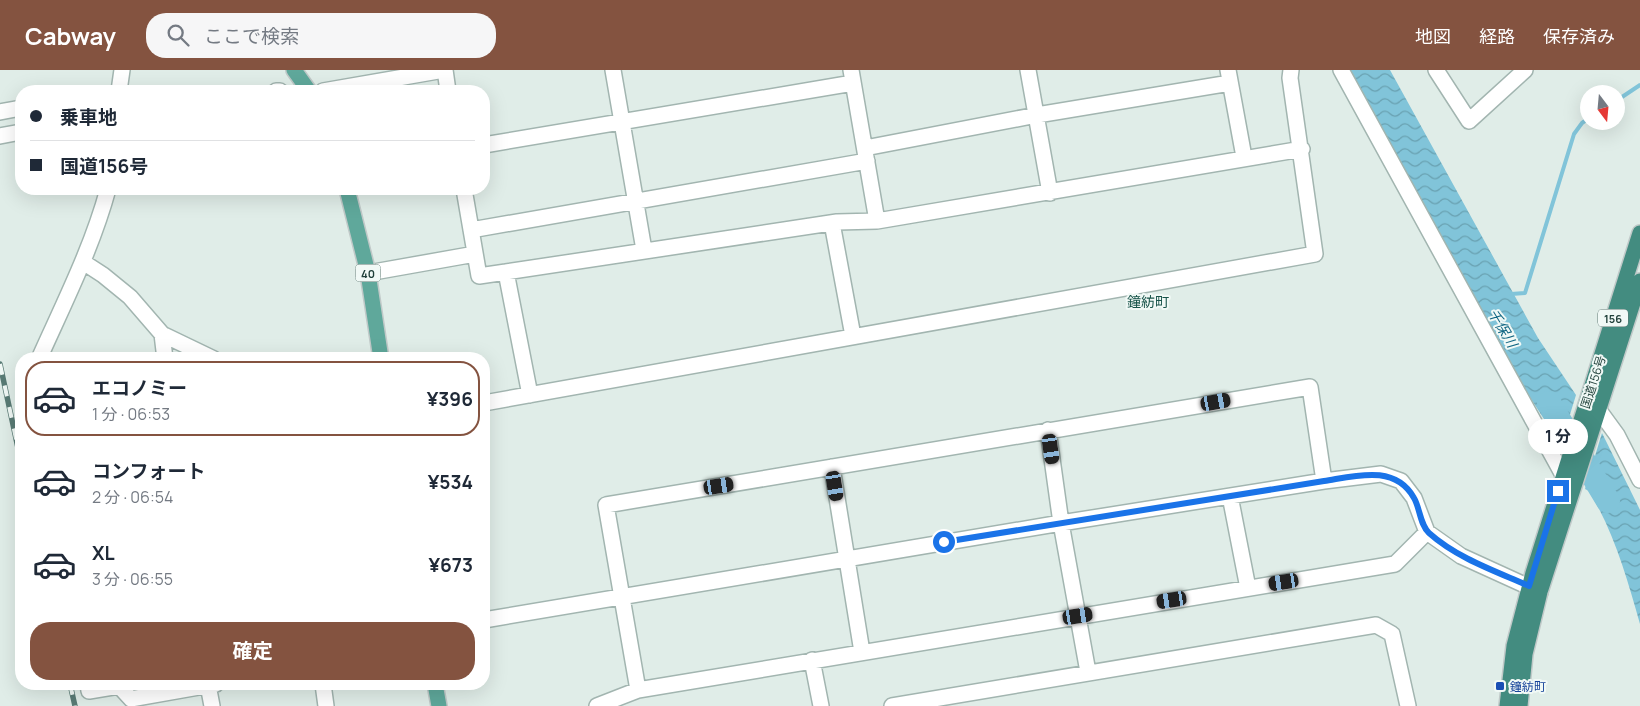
<!DOCTYPE html>
<html lang="ja">
<meta charset="utf-8">
<style>
body{margin:0;font-family:Manrope,"Noto Sans JP",sans-serif;background:#f6f6f7;color:#1f2937;height:100vh;display:flex;flex-direction:column;font-size:19px;white-space:nowrap}
*{box-sizing:border-box;margin:0}
p{font-size:16px;color:#747a83}
.icon{flex:none;width:28px;height:28px;fill:none;stroke:currentColor;stroke-width:2;stroke-linecap:round;stroke-linejoin:round}
.map{position:relative;flex:1;overflow:hidden}
.panel{position:absolute;left:15px;top:282px;width:475px;height:338px;display:flex;flex-direction:column;background:#fff;border-radius:20px;box-shadow:0 5px 20px #0002}
.panel>*{flex:none}
.hud{position:absolute;left:15px;top:15px;width:475px;height:110px;border-radius:20px;box-shadow:0 5px 20px #0002;display:grid;align-content:center;height:110px;padding:0 15px;background:#fff}
.needle{width:32px;rotate:164deg}
.tools{position:absolute;left:1580px;top:15px;display:grid;gap:10px}
.tools a{display:grid;place-items:center;width:45px;height:45px;border-radius:50%;background:#fff;box-shadow:0 5px 20px #0002;font-size:25px}
.end{position:absolute;width:22px;height:22px;margin:-11px;border:6px solid #1a73e8;background:#fff;box-shadow:0 0 0 2px #fff}
.from{border-radius:50%}
.bubble{position:absolute;height:35px;border-radius:18px;background:#fff;box-shadow:0 5px 20px #0002;font-size:16px;font-weight:700;line-height:35px;text-align:center}
.car{position:absolute;width:15px;height:30px;margin:-15px -8px;border-radius:6px;box-shadow:0 0 4px 1px #0007;background:linear-gradient(#222 24%,#8ab4d8 0 40%,#222 0 76%,#8ab4d8 0 86%,#222 0)}
.hud b{display:flex;align-items:center;gap:18px;height:48px;font-size:19px}
.hud b+b{border-top:1px solid #e0e1e3}
.hud i{width:12px;height:12px;background:#1f2937}
ul{padding:9px 0 0;list-style:none}
li{display:flex;align-items:center;gap:15px;height:75px;margin:0 10px 8px;padding:0 5px;border:2px solid transparent;border-radius:20px}
li div{flex:1}
li b{display:block;font-size:19px}
li em{font-style:normal;font-weight:700}
li.active{border-color:#845340}
li>.icon{width:45px;height:45px;stroke-width:1.5}
.primary-button{display:flex;gap:10px;margin-top:auto;padding:10px 15px}
.primary-button a{flex:1;height:58px;border-radius:20px;background:#845340;color:#fff;font-size:20px;font-weight:700;line-height:58px;text-align:center}
header{display:flex;align-items:center;gap:30px;box-sizing:border-box;height:70px;padding:0 25px;background:#845340;color:#fff}
header strong{font-size:24px}
nav{display:flex;gap:28px;margin-inline-start:auto;font-size:18px}
.search{width:350px;height:45px;background:#f6f6f7;display:flex;align-items:center;gap:12px;box-sizing:border-box;padding:0 18px;border-radius:20px;color:#747a83;font-size:19px}
.map>svg:first-child{display:block}
.water{fill:url(#water-waves)}
.lines{fill:none;stroke-linecap:round;stroke-linejoin:round}
.stream{stroke:#81c4d9;stroke-width:4}
.river{stroke:#81c4d9;stroke-width:24}
.minor-casing{stroke:#a2b5b0;stroke-width:18}
.tertiary-casing{stroke:#a2b5b0;stroke-width:18}
.primary-casing{stroke:#c0c9c8;stroke-width:18}
.trunk-casing{stroke:#c0c9c8;stroke-width:18}
.minor{stroke:#fff;stroke-width:15}
.tertiary{stroke:#fff;stroke-width:15}
.primary{stroke:#5fa89b;stroke-width:15}
.trunk{stroke:#438c80;stroke-width:15}
.rail-casing{stroke:#597b75;stroke-width:5.5}
.rail{stroke:#f1f9f6;stroke-width:4;stroke-dasharray:11;stroke-linecap:butt}
.route{stroke:#1a73e8;stroke-width:6}
.transit-dot{fill:#1a4fb4;stroke:#f1f9f6;stroke-width:2}
.labels{text-anchor:middle;dominant-baseline:central;stroke-width:4;stroke-linejoin:round;paint-order:stroke}
.shield{fill:#f1f9f6;stroke:#5e7772;stroke-width:1}
.shield-label{font-size:11px;font-weight:bold;fill:#1f3f39}
.street-label{font-size:12px;fill:#1f3f39;stroke:#f1f9f6}
.transit-label{font-size:12px;fill:#164399;stroke:#f1f9f6;text-anchor:start}
.neighbourhood-label{font-size:14px;fill:#18544a;stroke:#f1f9f6}
.water-label{font-size:14px;font-style:italic;fill:#116683;stroke:#f1f9f6}
</style>
<header>
<strong>Cabway</strong>
<div class="search"><svg class="icon" aria-label="search" viewBox="0 0 24 24"><circle cx="10" cy="10" r="6"/><path d="M15 15l6 6"/></svg>ここで検索</div>
<nav><a>地図</a><a>経路</a><a>保存済み</a></nav>
</header>
<div class="map">
<svg width="1640" height="636" viewBox="0 0 1640 636">
<defs>
<pattern id="water-waves" width="16" height="10" patternUnits="userSpaceOnUse" patternTransform="scale(1.25)"><rect width="16" height="10" fill="#81c4d9"/><path d="M0 5q4-4 8 0t8 0" fill="none" stroke="#69a1b1"/></pattern>
</defs>
<rect width="100%" height="100%" fill="#e0ede8"/>
<path class="water" d="M1350,0H1390L1538,268L1576,325L1559,380L1555,366L1505,289Z
M1602,363L1640,440V554C1627,508 1614,462 1589,421L1585,419Z"/>
<g class="lines">
<path class="stream" d="M1616,31L1640,15
M1511,224L1525,223L1574,64L1582,53L1589,48"/>
<path class="river" d="M1549,333L1608,431"/>
<defs>
<path id="minor" d="M445,0L448,21
M613,0L644,180
M851,0L877,151
M1028,0L1050,123
M1228,0L1244,87
M1341,0L1563,405
M1436,0L1469,51L1525,0
M119,21L122,0
M0,42L21,38
M484,75L853,13
M865,78L1037,45L1230,13
M464,119L479,206L506,202L530,325
M832,153L853,266
M471,160L867,91
M83,192L103,205L130,227L162,264L214,289
M506,202L837,152L877,151L1302,79
M368,203L475,184
M162,264L165,289
M39,289C64,233 92,178 108,119
M484,333L1315,184L1290,8L1291,0
M1598,339L1617,365L1640,410
M1048,360L1061,453L1088,602
M832,397L862,582
M1230,426L1248,518
M484,550L1061,453L1324,411L1381,404L1401,411L1414,428L1427,462L1461,486L1540,522
M812,590L821,636
M88,614L89,621L119,616L131,629L216,614
M323,614L326,636
M208,615L212,636
M638,620L606,435L1310,317L1324,411
M597,636L638,620L1395,494L1427,462
M892,636L1376,555L1392,564L1408,636"/>
<path id="tertiary" d="M276,21H280
M323,21L444,0
M0,66L21,62"/>
<path id="primary" d="M294,0L309,21
M347,119L368,203L381,289
M435,614L439,636"/>
<path id="trunk" d="M1507,636L1514,576L1533,503L1640,163
M1520,636L1525,584L1540,522L1640,211"/>
</defs>
<use href="#minor" class="minor-casing"/>
<use href="#tertiary" class="tertiary-casing"/>
<use href="#primary" class="primary-casing"/>
<use href="#trunk" class="trunk-casing"/>
<use href="#minor" class="minor"/>
<use href="#tertiary" class="tertiary"/>
<use href="#primary" class="primary"/>
<use href="#trunk" class="trunk"/>
<defs>
<path id="rail" d="M0,294L21,392
M70,614L75,636"/>
</defs>
<use href="#rail" class="rail-casing"/>
<use href="#rail" class="rail"/>
</g>
<g class="lines">
<path class="route" d="M944,472L1324,411C1356,406 1395,394 1414,428C1420,438 1420,455 1429,463C1457,488 1495,501 1529,516L1558,421"/>
</g>
<rect class="transit-dot" x="1495" y="611" width="10" height="10" rx="2.5"/>
<g class="labels">
<g class="shield">
<rect x="355.5" y="194.5" width="25" height="17" rx="4"/>
<rect x="1598" y="239.5" width="30" height="17" rx="4"/>
</g>
<g class="shield-label">
<text x="368" y="203">40</text>
<text x="1613" y="248">156</text>
</g>
<g class="street-label">
<text transform="translate(1593 312) rotate(-72)">国道156号</text>
</g>
<g class="transit-label">
<text x="1510" y="616">鐘紡町</text>
</g>
<g class="neighbourhood-label">
<text x="1148" y="231">鐘紡町</text>
</g>
<g class="water-label">
<text transform="translate(1503 258) rotate(59)">千保川</text>
</g>
</g>
</svg>
<div class="tools">
<a><svg class="needle" viewBox="-14 -14 28 28"><path d="M0-13l5 13h-10z" fill="#e53935"/><path d="M0 13l5-13h-10z" fill="#747a83"/></svg></a>
</div>
<i class="end from" style="left:944px;top:472px"></i>
<i class="end" style="left:1558px;top:421px"></i>
<div class="bubble" style="left:1528px;top:349px;width:60px">1 分</div>
<i class="car" style="left:1216px;top:332px;rotate:80deg"></i>
<i class="car" style="left:1051px;top:379px;rotate:172deg"></i>
<i class="car" style="left:719px;top:416px;rotate:81deg"></i>
<i class="car" style="left:835px;top:416px;rotate:171deg"></i>
<i class="car" style="left:1284px;top:512px;rotate:261deg"></i>
<i class="car" style="left:1172px;top:530px;rotate:261deg"></i>
<i class="car" style="left:1078px;top:546px;rotate:81deg"></i>
<div class="hud">
<b><i class="from"></i>乗車地</b>
<b><i></i>国道156号</b>
</div>
<section class="panel">
<ul>
<li class="active"><svg class="icon" aria-label="car" viewBox="0 0 24 24"><path d="M5 17H2v-5l4-1 3-4h7l3 4 3 1v5h-3M9 17h6M6 11h13"/><circle cx="7" cy="17" r="2"/><circle cx="17" cy="17" r="2"/></svg><div><b>エコノミー</b><p>1 分 · 06:53</p></div><em>¥396</em></li>
<li><svg class="icon" aria-label="car" viewBox="0 0 24 24"><path d="M5 17H2v-5l4-1 3-4h7l3 4 3 1v5h-3M9 17h6M6 11h13"/><circle cx="7" cy="17" r="2"/><circle cx="17" cy="17" r="2"/></svg><div><b>コンフォート</b><p>2 分 · 06:54</p></div><em>¥534</em></li>
<li><svg class="icon" aria-label="car" viewBox="0 0 24 24"><path d="M5 17H2v-5l4-1 3-4h7l3 4 3 1v5h-3M9 17h6M6 11h13"/><circle cx="7" cy="17" r="2"/><circle cx="17" cy="17" r="2"/></svg><div><b>XL</b><p>3 分 · 06:55</p></div><em>¥673</em></li>
</ul>
<div class="primary-button"><a>確定</a></div>
</section>
</div>
